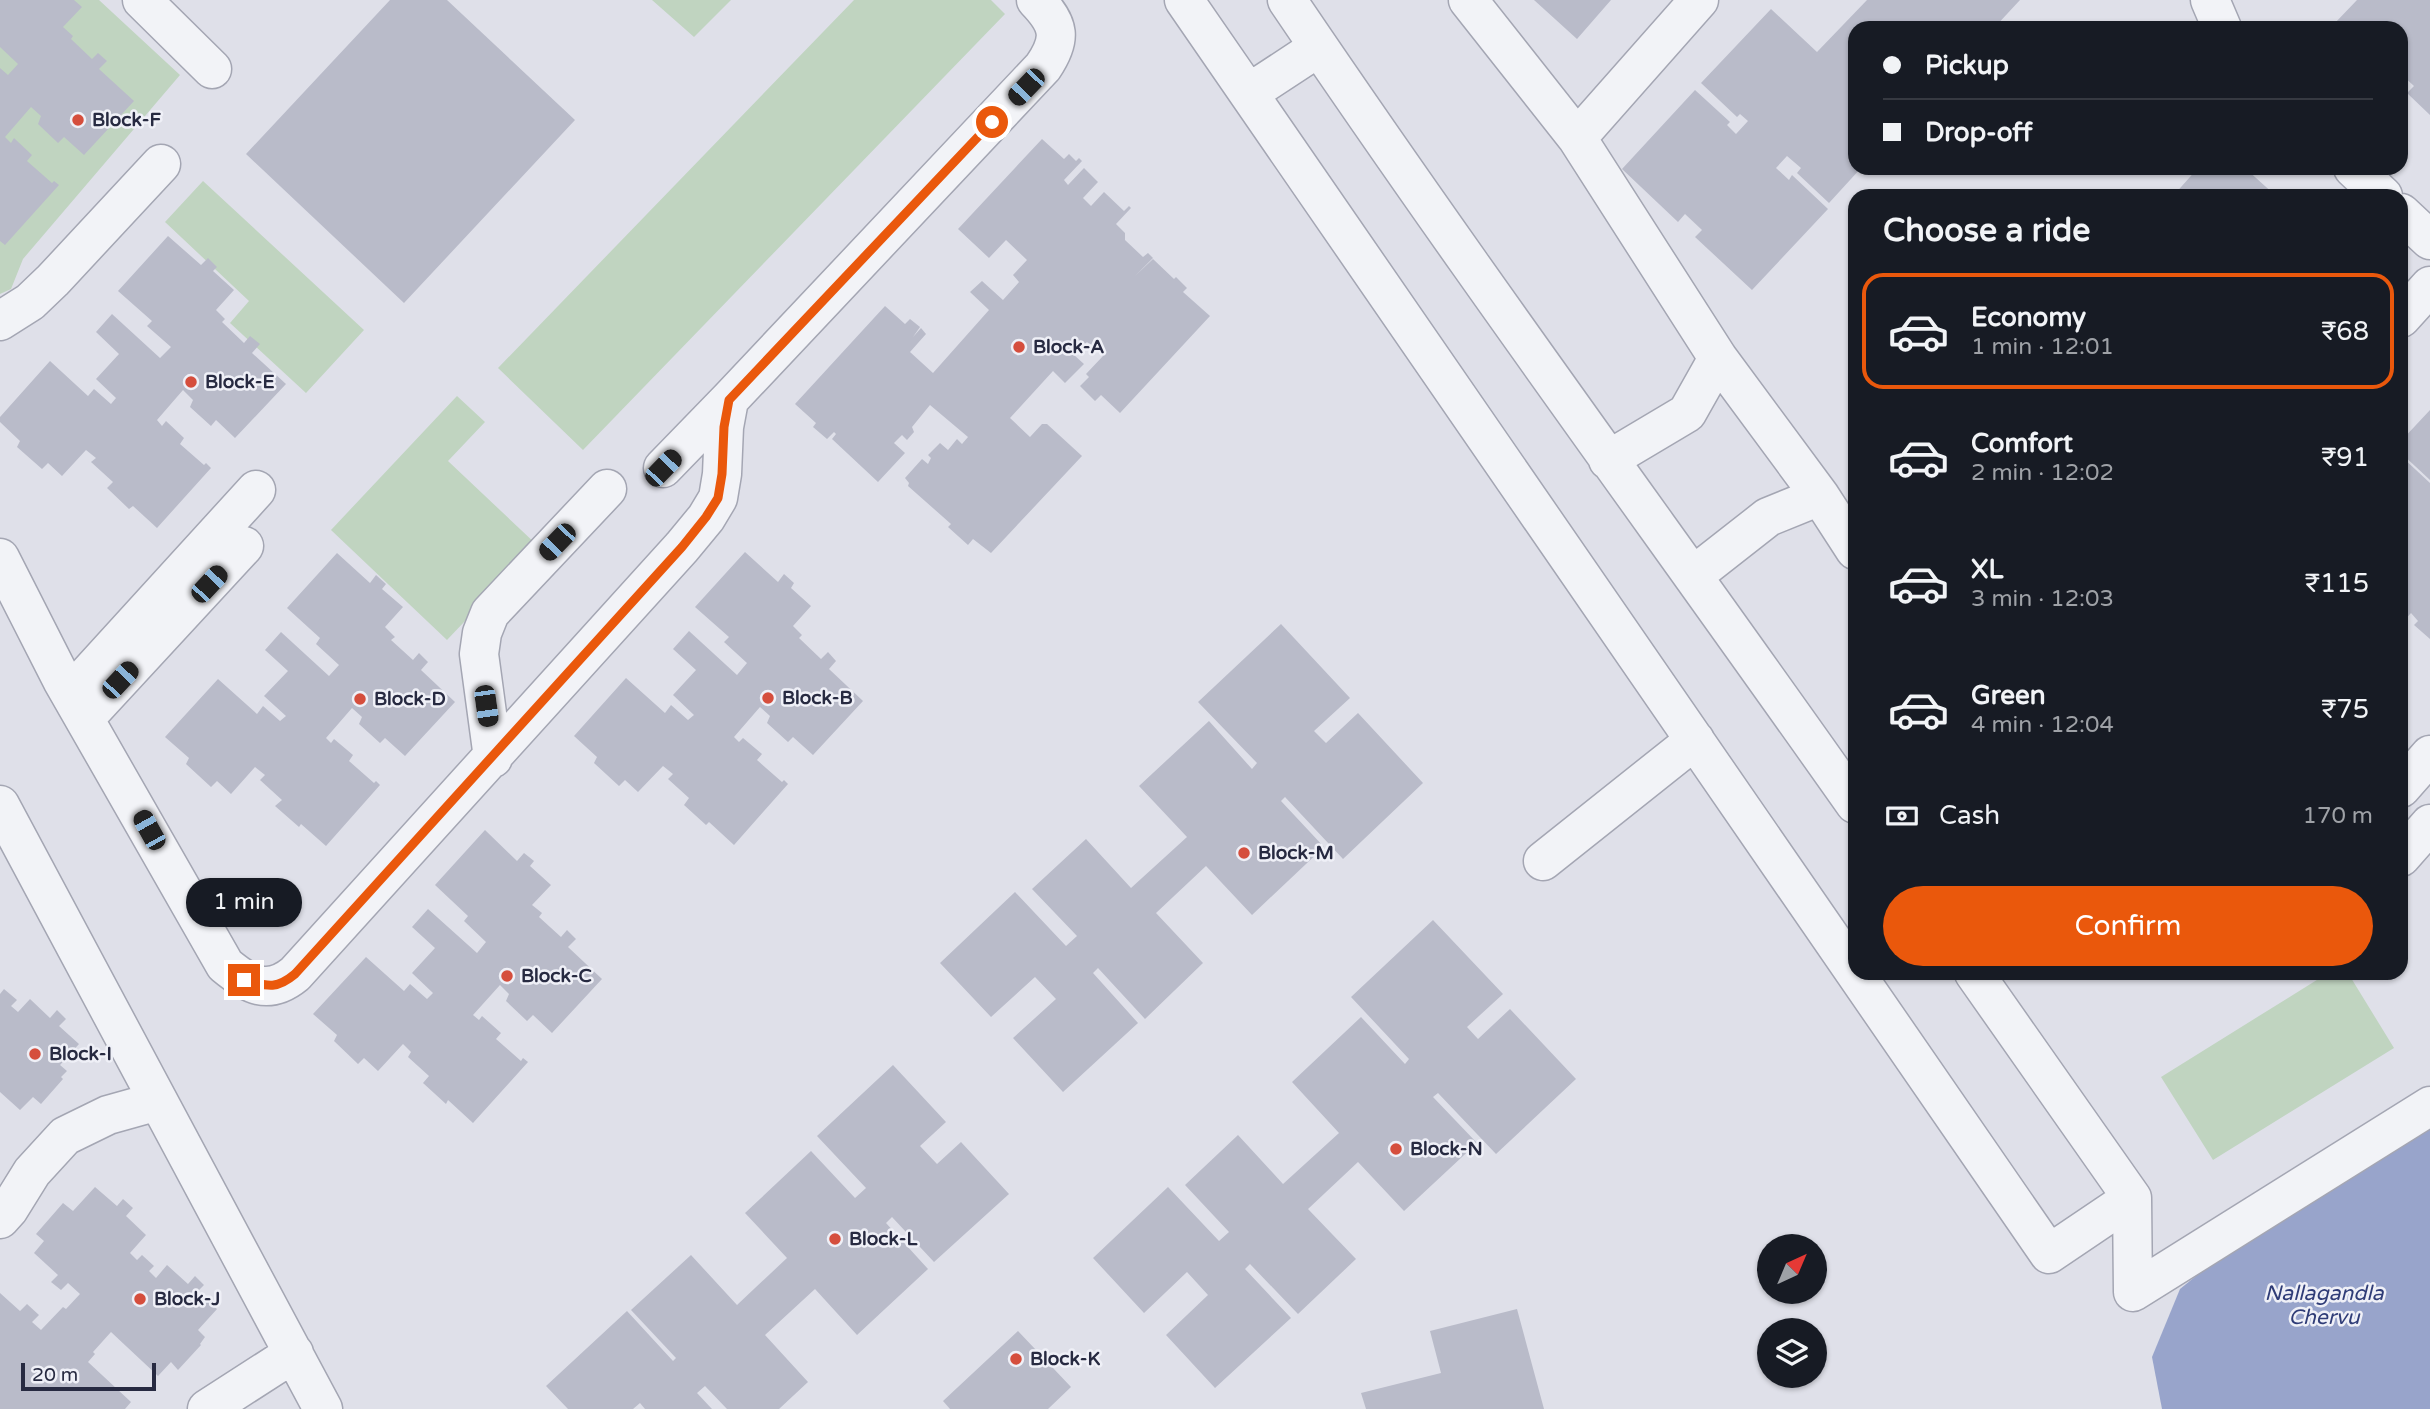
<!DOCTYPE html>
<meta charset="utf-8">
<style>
body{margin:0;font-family:"Varela Round",sans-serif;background:#20242c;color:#f1f3f6;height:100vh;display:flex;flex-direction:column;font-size:26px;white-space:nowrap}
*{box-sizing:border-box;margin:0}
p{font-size:23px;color:#9ea1a6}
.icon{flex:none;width:38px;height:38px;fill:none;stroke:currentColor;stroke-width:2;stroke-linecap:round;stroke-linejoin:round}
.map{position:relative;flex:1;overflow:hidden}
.panel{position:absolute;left:1848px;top:189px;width:560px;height:791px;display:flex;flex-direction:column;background:#171b24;border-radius:21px;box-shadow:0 2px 5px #0004}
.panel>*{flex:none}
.banner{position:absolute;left:1848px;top:21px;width:560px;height:154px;border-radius:21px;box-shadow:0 2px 5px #0004;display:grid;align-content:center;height:154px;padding:0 35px;background:#171b24}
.needle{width:46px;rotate:44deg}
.tools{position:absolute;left:1757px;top:1234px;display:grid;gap:14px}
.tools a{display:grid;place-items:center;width:70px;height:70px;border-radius:50%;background:#171b24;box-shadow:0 2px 5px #0004;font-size:35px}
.scale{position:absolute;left:21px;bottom:18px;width:135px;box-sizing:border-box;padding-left:7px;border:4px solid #272a41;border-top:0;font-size:19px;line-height:24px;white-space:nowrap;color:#272a41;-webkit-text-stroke:5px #eff0f7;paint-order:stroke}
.end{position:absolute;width:32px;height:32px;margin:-16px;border:9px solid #ea580c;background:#fff;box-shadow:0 0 0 4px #fff}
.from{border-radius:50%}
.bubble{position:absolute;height:49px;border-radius:24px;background:#171b24;box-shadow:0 2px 5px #0004;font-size:23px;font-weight:600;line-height:49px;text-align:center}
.car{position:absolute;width:21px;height:42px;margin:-21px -10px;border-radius:9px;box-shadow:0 0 5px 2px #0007;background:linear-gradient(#222 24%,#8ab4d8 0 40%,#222 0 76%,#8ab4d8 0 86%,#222 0)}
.banner b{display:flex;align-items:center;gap:24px;height:66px;font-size:26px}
.banner b+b{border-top:2px solid #363941}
.banner i{width:18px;height:18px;background:#f1f3f6}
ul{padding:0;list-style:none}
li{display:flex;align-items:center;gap:21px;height:116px;margin:0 14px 10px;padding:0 21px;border:4px solid transparent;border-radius:21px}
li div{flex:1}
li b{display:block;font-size:26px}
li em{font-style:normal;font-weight:600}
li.on{border-color:#ea580c}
li>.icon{width:63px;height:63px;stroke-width:1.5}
h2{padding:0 35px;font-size:32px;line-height:84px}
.pay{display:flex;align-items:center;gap:18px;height:77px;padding:0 35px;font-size:26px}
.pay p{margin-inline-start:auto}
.cta{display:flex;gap:14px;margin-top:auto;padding:14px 35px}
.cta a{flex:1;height:80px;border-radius:42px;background:#ea580c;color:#fff;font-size:28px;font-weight:600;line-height:80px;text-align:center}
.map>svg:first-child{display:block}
.green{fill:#c0d4c0}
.water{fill:#98a4cb}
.building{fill:#b9bbc9}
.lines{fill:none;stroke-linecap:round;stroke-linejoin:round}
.minor-casing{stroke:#a4a6b3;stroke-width:41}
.minor{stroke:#f2f3f7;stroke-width:38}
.route{stroke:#ea580c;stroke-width:9}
.poi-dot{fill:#d54e3d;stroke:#eff0f7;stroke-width:2.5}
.labels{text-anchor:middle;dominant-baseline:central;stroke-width:5;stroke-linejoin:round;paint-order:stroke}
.poi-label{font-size:19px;font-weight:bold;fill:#272a41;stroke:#eff0f7;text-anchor:start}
.water-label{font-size:21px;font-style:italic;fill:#2f3c77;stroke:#eff0f7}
</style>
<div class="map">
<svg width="2430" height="1409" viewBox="0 0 2430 1409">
<rect width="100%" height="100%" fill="#dfe0e9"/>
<path class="green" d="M0,0H99L180,75L23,259L11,289L0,294Z
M652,0H731L694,37Z
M854,0H991L1005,14L583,450L498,368Z
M203,181L364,330L306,393L230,323L249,301L165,222Z
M457,396L485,422L448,461L537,545L447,640L331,530Z
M2328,973H2348L2394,1048L2213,1160L2161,1077Z"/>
<path class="water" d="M2430,1126V1409H2162L2152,1357L2180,1289L2276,1211Z"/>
<path class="building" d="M0,0H74L82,7L63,27L73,36L71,39L92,59L98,53L107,61L99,69L134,101L84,155L64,137L58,143L38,124L41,116L31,107L5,137L11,143L14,138L32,155L27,161L52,183L54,181L59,185L5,245L0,241V68L8,75L18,64L0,47Z
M390,0H447L575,120L404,303L246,154Z
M1534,0H1611L1577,39Z
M1867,0H2020L1994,28H1855V168H1861L1829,203L1797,173L1801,168L1787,156L1776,168L1789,180L1792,175L1828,209L1752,290L1695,237L1702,230L1685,214L1678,222L1622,169L1695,90L1730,122L1727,125L1736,134L1748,121L1740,114L1737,117L1701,83L1771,9L1817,52Z
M2357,0H2430V115L2407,93L2414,86L2401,74V28H2337L2334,24Z
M1042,139L1064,159L1069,154L1076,161L1079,158L1082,161L1064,180L1068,185L1084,168L1098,182L1083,198L1091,206L1104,192L1124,211L1129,206L1131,208L1116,224L1125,233V240L1143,257L1148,253L1153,258L1135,276L1153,259L1174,279L1176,277L1187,288L1183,292L1210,316L1120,413L1101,395L1095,401L1080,386L1089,377L1086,374L1103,356L1087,342L1074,355L1084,364L1065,383L1053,371L1010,418L1030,437L1042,424H1047L1082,456L991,553L973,539L968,545L948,527L951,524L908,486L909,483L905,478L922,459L928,464L931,458L928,455L940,443L948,450L957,439L962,444L968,437L930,405L912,427L914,432L907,440L902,435L894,443L905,453L878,482L832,439L836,434L834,432L827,439L813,427L816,423L795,404L885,306L905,324L910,319L920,327L913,337L921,328L926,334L910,352L933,373L989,310L970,292L982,281L1003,300L1019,282L1013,275L1027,260L1006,240L989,258L958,229Z
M2198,168H2245L2276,196H2173Z
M168,236L201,265L208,258L217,267L213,271L234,290L216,310L225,319L222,322L244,343L250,336L260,344L252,353L286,384L235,438L216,420L211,426L190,407L193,400L183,390L157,420L162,426L166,421L184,438L180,444L204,465L206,463L211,468L157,528L133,506L129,509L107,488L113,482L91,462L96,458L86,450L62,476L48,463L42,469L17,447L20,441L0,422V417L50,361L88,396L94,389L111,404L116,398L96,379L119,354L96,332L112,314L160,358L171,347L147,326L152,321L118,291Z
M2430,410V480L2401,453V441Z
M2401,456L2430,483V639L2414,625L2418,621L2411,613L2401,624Z
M745,552L778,582L784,574L794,583L791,588L811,606L793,626L802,635L799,638L821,659L828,652L836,661L829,669L863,701L813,755L793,737L788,742L767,723L770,716L760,707L734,737L739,742L743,738L762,754L757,760L782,782L784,780L788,784L734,845L709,822L706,825L684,805L689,798L668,779L673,774L663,766L638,792L625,780L619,786L594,763L597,757L574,736L626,678L665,713L671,705L688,720L694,715L673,695L696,670L673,649L689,631L737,675L747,663L724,642L729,637L695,607Z
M337,553L370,583L376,575L386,584L382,589L403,607L385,627L395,637L391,640L413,660L419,653L428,662L421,670L455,702L405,756L385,738L380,743L359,724L362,717L352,708L326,738L331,743L334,739L353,755L349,761L374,783L376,781L380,785L326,846L301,824L299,827L275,806L282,800L260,780L265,775L255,767L231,794L217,781L211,787L186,764L189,758L165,737L218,679L257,714L263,706L280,721L286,716L264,696L288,671L265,650L281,632L329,676L339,665L316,644L320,638L287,608Z
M1281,624L1350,698L1314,731L1326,743L1358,713L1423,783L1343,859L1285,797L1281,801L1324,847L1252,915L1206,866L1156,913L1203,963L1145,1019L1098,968L1093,973L1138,1023L1063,1092L1013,1038L1056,999L1035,977L991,1017L940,963L1015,892L1066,946L1077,936L1032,889L1086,839L1131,888L1187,837L1139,786L1209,721L1252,769L1257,763L1198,702Z
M485,830L517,861L524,853L534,861L530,866L551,885L532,905L542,913L539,917L561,937L567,930L576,939L568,947L602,979L552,1033L533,1015L527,1021L506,1001L509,994L500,985L473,1015L479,1020L482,1016L501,1033L496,1039L521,1061L523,1058L528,1062L473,1123L448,1100L446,1104L423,1083L429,1076L408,1057L411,1052L403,1044L378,1071L364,1058L358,1064L334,1041L337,1035L313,1014L366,957L404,991L410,984L427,999L433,993L412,973L435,948L412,927L428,909L477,953L486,942L464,921L468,916L435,885Z
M1433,920L1503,994L1467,1027L1478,1039L1510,1009L1576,1079L1496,1154L1438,1093L1433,1097L1477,1143L1404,1211L1358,1162L1308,1209L1356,1259L1298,1314L1250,1264L1245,1269L1291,1318L1215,1388L1166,1335L1208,1295L1187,1272L1144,1313L1093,1258L1168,1187L1219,1241L1229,1232L1185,1185L1238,1135L1283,1184L1339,1133L1292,1082L1361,1017L1405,1064L1409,1059L1351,997Z
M4,989L17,1000L11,1006L18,1012L30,999L50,1018L57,1010L66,1019L59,1026L79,1044L60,1065L67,1071L61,1077L63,1079L41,1104L33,1097L20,1110L0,1092V994Z
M893,1065L946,1122L920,1146L937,1164L961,1142L1009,1194L934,1262L892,1217L886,1223L928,1269L857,1335L815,1289L765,1335L808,1382L779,1409H727L705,1386L697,1393L712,1409H645L640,1403L633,1409H568L546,1386L627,1311L673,1361L676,1358L631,1310L691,1255L737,1305L787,1258L745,1213L811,1151L855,1198L866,1188L817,1136Z
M95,1187L117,1206L123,1199L133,1208L126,1216L146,1235L130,1253L137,1260L142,1255L154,1266L149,1271L156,1278L167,1265L188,1284L195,1276L204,1285L197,1292L217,1309L198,1330L205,1337L200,1344L201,1345L178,1370L171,1362L158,1376L111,1332L93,1352L95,1354L88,1362L131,1402L125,1409H0V1293L20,1311L27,1304L39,1315L32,1322L41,1330L63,1307L66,1309L80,1294L68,1283L61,1290L51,1282L58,1275L34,1253L44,1241L36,1234L63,1203L73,1211Z
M1517,1309L1544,1409H1366L1361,1393L1441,1373L1430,1331Z
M1018,1331L1071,1387L1048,1409H950L943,1401Z"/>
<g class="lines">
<defs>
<path id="minor" d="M142,0L212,69
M1184,0L2049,1254L2132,1198
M1287,0C1471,272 1666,536 1855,804
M1468,0L1577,138L1718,358L1820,496L1855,550
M2210,0L2222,28
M1249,93L1319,47
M1577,138L1699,0
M2353,168L2383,196
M2401,213L2430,240
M2401,318L2430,286
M0,321L30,302L53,280L161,164
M1608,460L1687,413L1718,358
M663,468L729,400
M0,558L62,680L225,965C249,985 268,996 295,974L682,547L706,518L718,498L722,474L724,427L729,400L1043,67C1062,39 1060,25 1036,0
M1694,575L1768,517L1820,496
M71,693L256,490
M85,718L244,546
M493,758L479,654L482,633L490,613L607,489
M2401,788L2430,755
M0,805L323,1409
M2401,857L2430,824
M1543,861L1695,740
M1974,973L2132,1198L2133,1292L2430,1106
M0,1219L9,1209L32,1172L65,1136L108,1115L158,1101
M207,1409L294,1353"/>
</defs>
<use href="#minor" class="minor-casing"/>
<use href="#minor" class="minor"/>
</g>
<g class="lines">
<path class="route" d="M244,980C267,986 276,990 295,974L682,547L706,517L718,498L722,474L724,427L729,400L992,122"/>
</g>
<g class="poi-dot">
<circle cx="78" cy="120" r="7"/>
<circle cx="1019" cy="347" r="7"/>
<circle cx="191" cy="382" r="7"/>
<circle cx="768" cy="698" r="7"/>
<circle cx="360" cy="699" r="7"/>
<circle cx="1244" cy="853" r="7"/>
<circle cx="507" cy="976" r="7"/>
<circle cx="35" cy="1054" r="7"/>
<circle cx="1396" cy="1149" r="7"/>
<circle cx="835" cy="1239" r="7"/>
<circle cx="140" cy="1299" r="7"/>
<circle cx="1016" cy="1359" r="7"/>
</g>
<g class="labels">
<g class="poi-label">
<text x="92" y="120">Block-F</text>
<text x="1033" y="347">Block-A</text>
<text x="205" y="382">Block-E</text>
<text x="782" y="698">Block-B</text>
<text x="374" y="699">Block-D</text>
<text x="1258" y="853">Block-M</text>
<text x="521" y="976">Block-C</text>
<text x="49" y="1054">Block-I</text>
<text x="1410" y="1149">Block-N</text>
<text x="849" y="1239">Block-L</text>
<text x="154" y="1299">Block-J</text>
<text x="1030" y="1359">Block-K</text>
</g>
<g class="water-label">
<text x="2324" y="1293">Nallagandla<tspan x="2324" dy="24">Chervu</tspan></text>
</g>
</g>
</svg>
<div class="tools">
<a><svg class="needle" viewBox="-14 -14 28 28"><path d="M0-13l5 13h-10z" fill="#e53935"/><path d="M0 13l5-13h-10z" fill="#9ea1a6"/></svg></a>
<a><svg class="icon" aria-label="layers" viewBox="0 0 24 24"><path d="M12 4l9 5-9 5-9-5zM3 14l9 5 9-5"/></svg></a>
</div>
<div class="scale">20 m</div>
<i class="end from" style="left:992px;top:122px"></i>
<i class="end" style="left:244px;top:980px"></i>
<div class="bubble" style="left:186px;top:878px;width:116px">1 min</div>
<i class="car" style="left:1026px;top:87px;rotate:224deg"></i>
<i class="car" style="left:663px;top:468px;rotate:44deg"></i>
<i class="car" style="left:557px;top:542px;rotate:224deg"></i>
<i class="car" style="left:209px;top:584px;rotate:43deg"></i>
<i class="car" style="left:120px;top:680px;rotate:43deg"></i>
<i class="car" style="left:486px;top:706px;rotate:172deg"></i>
<i class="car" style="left:149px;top:830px;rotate:331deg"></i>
<div class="banner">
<b><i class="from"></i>Pickup</b>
<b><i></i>Drop-off</b>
</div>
<section class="panel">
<h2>Choose a ride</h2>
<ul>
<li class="on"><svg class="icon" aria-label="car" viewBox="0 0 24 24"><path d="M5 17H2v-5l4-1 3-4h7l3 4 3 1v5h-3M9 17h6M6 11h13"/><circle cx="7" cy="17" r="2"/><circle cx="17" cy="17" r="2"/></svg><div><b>Economy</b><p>1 min · 12:01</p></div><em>₹68</em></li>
<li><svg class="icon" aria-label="car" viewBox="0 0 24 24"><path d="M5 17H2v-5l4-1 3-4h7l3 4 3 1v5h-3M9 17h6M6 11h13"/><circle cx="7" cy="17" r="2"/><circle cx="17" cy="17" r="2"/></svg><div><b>Comfort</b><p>2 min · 12:02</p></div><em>₹91</em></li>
<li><svg class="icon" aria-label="car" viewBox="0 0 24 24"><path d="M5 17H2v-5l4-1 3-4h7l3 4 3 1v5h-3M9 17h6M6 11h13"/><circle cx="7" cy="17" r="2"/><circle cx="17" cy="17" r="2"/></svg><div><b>XL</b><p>3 min · 12:03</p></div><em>₹115</em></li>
<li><svg class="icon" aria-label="car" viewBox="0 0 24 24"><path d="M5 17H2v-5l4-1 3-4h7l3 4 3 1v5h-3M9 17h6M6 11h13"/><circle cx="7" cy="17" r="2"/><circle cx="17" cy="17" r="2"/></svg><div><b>Green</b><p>4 min · 12:04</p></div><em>₹75</em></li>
</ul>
<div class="pay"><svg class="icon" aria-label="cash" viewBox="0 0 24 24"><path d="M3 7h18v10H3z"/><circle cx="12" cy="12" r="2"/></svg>Cash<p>170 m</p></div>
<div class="cta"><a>Confirm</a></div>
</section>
</div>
